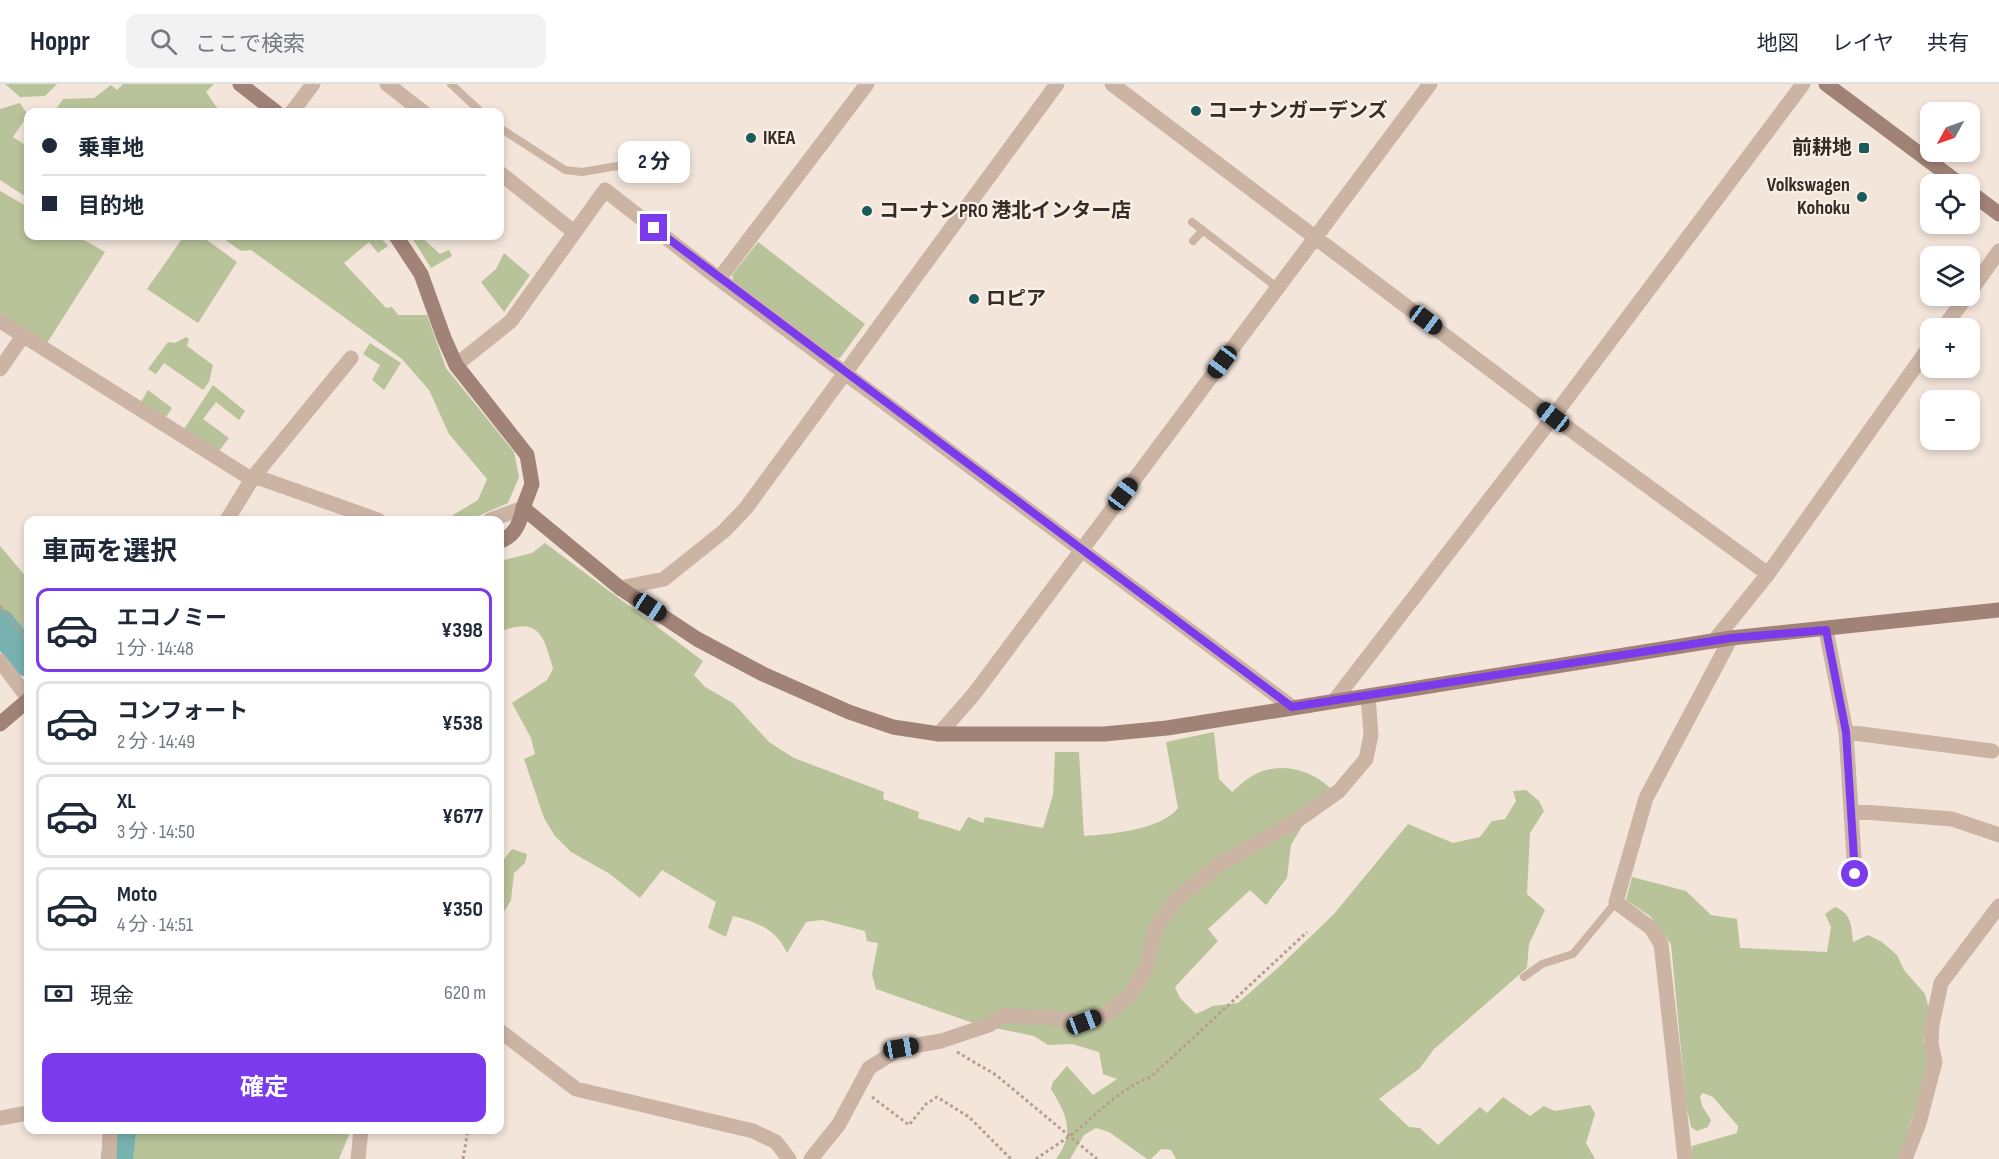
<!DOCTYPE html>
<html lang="ja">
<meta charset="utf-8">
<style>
body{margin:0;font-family:"Sofia Sans Condensed","Noto Sans JP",sans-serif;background:#f2f2f3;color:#1f2937;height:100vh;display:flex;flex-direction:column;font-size:22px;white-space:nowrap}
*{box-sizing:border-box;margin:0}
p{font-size:20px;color:#747a83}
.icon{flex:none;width:33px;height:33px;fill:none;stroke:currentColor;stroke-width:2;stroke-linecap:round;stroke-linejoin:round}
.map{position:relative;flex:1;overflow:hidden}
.panel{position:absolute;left:24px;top:432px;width:480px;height:618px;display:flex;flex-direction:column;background:#fff;border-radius:12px;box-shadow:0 3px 9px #0003}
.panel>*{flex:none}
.guide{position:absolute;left:24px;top:24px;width:480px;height:132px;border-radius:12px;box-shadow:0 3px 9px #0003;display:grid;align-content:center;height:132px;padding:0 18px;background:#fff}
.needle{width:39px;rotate:230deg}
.tools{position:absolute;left:1920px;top:18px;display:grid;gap:12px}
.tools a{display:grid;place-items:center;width:60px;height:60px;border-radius:12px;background:#fff;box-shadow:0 3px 9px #0003;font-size:30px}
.end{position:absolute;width:27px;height:27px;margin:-14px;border:8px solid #7c3aed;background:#fff;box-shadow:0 0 0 3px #fff}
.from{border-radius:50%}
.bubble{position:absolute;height:42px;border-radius:12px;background:#fff;box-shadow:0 3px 9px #0003;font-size:20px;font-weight:700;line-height:42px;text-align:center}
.car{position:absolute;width:18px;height:36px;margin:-18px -9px;border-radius:8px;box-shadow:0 0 4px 2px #0007;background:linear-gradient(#222 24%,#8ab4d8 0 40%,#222 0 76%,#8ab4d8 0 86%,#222 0)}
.guide b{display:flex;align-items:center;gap:21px;height:57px;font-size:22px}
.guide b+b{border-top:2px solid #e0e1e3}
.guide i{width:15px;height:15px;background:#1f2937}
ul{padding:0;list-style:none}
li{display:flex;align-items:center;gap:18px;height:84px;margin:0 12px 9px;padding:0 6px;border:3px solid #e0e1e3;border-radius:12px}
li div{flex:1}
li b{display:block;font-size:22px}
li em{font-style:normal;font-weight:700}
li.active{border-color:#7c3aed}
li>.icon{width:54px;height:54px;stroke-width:1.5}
h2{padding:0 18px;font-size:27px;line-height:72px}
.pay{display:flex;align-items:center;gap:15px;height:66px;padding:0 18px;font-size:22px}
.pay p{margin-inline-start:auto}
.action{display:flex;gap:12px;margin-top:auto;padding:12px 18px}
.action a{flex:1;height:69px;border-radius:12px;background:#7c3aed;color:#fff;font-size:24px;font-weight:700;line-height:69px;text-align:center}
header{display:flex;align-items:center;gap:36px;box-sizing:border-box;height:84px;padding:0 30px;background:#fff;border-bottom:2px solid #e0e1e3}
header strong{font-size:28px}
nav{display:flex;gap:33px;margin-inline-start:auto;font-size:21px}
.search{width:420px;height:54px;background:#f2f2f3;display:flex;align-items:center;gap:15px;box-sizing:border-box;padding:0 21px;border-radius:12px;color:#747a83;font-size:22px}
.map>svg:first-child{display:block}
.green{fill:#b8c399}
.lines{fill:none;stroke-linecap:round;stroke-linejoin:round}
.river{stroke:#77b2b1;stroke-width:32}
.path{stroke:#b89e8f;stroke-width:3;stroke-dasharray:3 3;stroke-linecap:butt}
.lane{stroke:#ccb4a5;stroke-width:8}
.street{stroke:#ccb4a5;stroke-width:15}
.secondary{stroke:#a08276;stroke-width:15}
.route{stroke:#7c3aed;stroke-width:8}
.poi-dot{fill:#195c5b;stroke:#fbf0e6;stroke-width:2}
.labels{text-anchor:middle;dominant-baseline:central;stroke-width:4.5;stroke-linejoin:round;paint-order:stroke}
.poi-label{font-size:20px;font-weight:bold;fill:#372b27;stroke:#fbf0e6;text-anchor:start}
</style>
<header>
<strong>Hoppr</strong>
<div class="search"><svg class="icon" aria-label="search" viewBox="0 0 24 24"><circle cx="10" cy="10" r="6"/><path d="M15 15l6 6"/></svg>ここで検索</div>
<nav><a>地図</a><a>レイヤ</a><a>共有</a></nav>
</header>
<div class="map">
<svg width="1999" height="1075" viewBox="0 0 1999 1075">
<rect width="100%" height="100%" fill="#f3e5da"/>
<path class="green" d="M5,0H57L45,12L20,13Z
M123,0H214L206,8L220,28H54L63,15L94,14L111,1L117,6Z
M20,19L28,31L13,53L28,63V114L0,96V25Z
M0,107L28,123V152H77L105,168L47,259L0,229Z
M184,152H210L207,156L237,178L198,239L147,205Z
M220,152H379L388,162L378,169L369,158L344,179L386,224L392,223L398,231H427L446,284L514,368L519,393L508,419L469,436H445L478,416L487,395L449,350L429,306L402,275L251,166L241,167Z
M411,152H420L440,170L449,166L452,172L431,184Z
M758,158L865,240L840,274L831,273L734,199L732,191Z
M504,169L530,191L504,228L481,198L496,185Z
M186,253L189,255L187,262L213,281L209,298L203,306L164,279L156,290L148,285L168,258L175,259Z
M370,259L401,279L384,306L372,296L380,281L363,270Z
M213,301L245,327L239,336L216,318L203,335L229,354L219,367L184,345Z
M148,306L172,324L166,333L141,318Z
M545,459L703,577L694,591L705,603L733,619L769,658L794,674L884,708L883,715L919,728L918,734L960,747L968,733L983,739L985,733L1043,744L1053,711L1055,668H1079L1084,752C1111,750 1161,746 1178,724L1166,658L1214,648L1219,695L1232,708C1239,702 1246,695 1254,691C1284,675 1318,688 1338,712L1305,737L1291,761L1287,794L1266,821L1250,806L1208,845L1218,857L1175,903L1180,914L1196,930L1213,922L1238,919L1280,882L1334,830L1408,740L1453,759L1480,753L1492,737L1505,735L1516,717L1513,707L1526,706L1539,717L1544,727L1530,749L1527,810L1545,826L1529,860L1527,884L1434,965L1420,984L1379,1015L1409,1043L1420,1044L1438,1061L1480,1023L1487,1029L1503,1013L1530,1032L1544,1022L1555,1027L1590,1021L1595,1030L1586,1059L1595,1075H1176L1171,1066L1161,1065L1151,1075H1147L1109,1048L1096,1044L1084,1051L1070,1075H1056C1076,1048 1066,1030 1051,1005L1053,998L1067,982L1093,1011L1117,995L1103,990L1099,968L1072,960L1048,961L1034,952L976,940L876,905L872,890L878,859L867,857L865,847L822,836L806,838L787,869C776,845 757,838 733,832L726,853L708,844L716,818L662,786L640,814L610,790L571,768L555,752L544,734L524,675L535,670L531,654L512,619L547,596L553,585C544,551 538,532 500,548V477L532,469Z
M0,462L28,495V553L0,524Z
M512,765L527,770L525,779L514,789L511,816L500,835V780Z
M1632,793L1686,807L1711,831L1737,835L1740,864L1827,868L1831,843L1825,830L1835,823C1852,830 1851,841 1853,858L1868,851L1882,858L1897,871L1904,886L1925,910L1929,925L1923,957L1931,977L1899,1075H1691L1692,1062L1737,1049L1738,1042L1713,1013L1703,1009L1700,1012L1702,1022L1711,1036L1708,1043L1697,1047L1691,1043L1686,1020L1671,860L1650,832L1626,816Z
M115,1046H351L339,1075H113Z"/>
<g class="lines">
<path class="river" d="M0,541L28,577
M117,1075L120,1046"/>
<path class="path" d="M0,522L28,557
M957,968L996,991L1097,1075
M872,1013L909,1041L926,1020L937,1013L969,1033L1011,1075
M463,1075L468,1046
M1036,1075C1047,1067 1060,1059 1071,1051C1098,1030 1118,1005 1151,993L1307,848"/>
<path class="lane" d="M451,0L481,28
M500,44L565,86L582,88L659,75
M1192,138L1278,204
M1193,157L1203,146
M1524,893L1542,880L1573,870L1616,818"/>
<path class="street" d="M387,0L423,28
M1112,0L1553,333L1768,490
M292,28L313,0
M500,89L574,148
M719,195L867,0
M1970,208L1999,167
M0,237L248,393L254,392L378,436
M1943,244L1967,212
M456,281L511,237L605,106L719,195L1292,623
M0,285L23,252
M227,436L254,392L351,274
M490,436L523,424
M620,504L664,495L724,447L746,424L1057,0
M1826,546L1846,648L1855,790
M1714,557L1768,490L1930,262
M0,577L28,614
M1334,617L1553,333L1803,0
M1846,648L1992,667
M939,650L974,610L1430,0
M1851,727L1952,735L1999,751
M500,947L576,1005L753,1047L776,1058L789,1075
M0,1034L28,1029
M109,1075L110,1046
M358,1075L361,1046
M811,1075L839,1040L869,984L901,964L941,957L989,941L1003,932L1046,933L1084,938L1106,930L1129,913L1147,882L1155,845L1175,817L1220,780L1295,738L1339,707L1366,675L1371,651L1368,612
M1685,1075L1661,860L1651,844L1616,818L1646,714L1731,554
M1905,1075L1919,1039L1935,978L1931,959L1932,941L1941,899L1999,822"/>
<path class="secondary" d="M240,0L276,28
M1826,0L1960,100
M1970,108L1999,130
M396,152L421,190L444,254L456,281L527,371L532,400L523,424L620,504L697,555L763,590L849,628L893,643L939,650H1104L1167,644L1731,554L1999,526
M500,457C515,452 520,439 523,424
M0,640L28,616"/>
</g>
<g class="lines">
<path class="route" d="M654,144L1292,623L1731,554L1826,546L1846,648L1855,790"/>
</g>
<g class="poi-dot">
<circle cx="1196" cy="27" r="6"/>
<circle cx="751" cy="54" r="6"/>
<rect x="1858" y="58" width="12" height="12" rx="3"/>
<circle cx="1862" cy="113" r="6"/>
<circle cx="867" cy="127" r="6"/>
<circle cx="974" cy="215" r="6"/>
</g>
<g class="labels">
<g class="poi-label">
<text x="1208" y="27">コーナンガーデンズ</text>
<text x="763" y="54">IKEA</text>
<text x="1852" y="64" text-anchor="end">前耕地</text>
<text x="1850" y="101" text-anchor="end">Volkswagen<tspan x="1850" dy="23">Kohoku</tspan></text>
<text x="879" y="127">コーナンPRO 港北インター店</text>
<text x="986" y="215">ロピア</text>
</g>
</g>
</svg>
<div class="tools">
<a><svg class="needle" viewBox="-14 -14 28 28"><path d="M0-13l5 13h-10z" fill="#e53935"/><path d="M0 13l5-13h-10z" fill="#747a83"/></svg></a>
<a><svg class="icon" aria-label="locate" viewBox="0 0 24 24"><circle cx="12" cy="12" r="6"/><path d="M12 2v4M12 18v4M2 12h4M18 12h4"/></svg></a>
<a><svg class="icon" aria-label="layers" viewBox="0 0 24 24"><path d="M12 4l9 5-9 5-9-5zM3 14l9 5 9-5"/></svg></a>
<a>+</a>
<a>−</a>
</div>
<i class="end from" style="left:1855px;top:790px"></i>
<i class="end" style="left:654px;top:144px"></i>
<div class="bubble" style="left:618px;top:57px;width:72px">2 分</div>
<i class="car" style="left:1426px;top:236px;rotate:127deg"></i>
<i class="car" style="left:1222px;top:278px;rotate:217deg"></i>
<i class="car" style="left:1553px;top:333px;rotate:308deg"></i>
<i class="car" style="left:1123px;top:410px;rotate:37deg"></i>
<i class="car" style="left:650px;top:523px;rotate:123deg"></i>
<i class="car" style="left:1084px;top:938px;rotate:69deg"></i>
<i class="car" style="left:901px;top:964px;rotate:80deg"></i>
<div class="guide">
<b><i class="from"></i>乗車地</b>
<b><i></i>目的地</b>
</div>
<section class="panel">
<h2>車両を選択</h2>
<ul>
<li class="active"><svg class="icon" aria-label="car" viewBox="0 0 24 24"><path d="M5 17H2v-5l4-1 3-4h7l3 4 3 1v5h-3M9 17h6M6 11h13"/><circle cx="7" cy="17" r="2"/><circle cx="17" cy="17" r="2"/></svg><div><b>エコノミー</b><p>1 分 · 14:48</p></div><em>¥398</em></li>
<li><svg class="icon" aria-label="car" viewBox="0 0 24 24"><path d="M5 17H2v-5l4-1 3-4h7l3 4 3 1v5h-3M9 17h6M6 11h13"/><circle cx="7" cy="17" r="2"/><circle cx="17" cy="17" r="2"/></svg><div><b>コンフォート</b><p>2 分 · 14:49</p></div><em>¥538</em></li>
<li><svg class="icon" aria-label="car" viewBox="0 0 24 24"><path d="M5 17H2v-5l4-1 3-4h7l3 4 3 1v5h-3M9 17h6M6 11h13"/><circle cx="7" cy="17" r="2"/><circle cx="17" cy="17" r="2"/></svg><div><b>XL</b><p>3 分 · 14:50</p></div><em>¥677</em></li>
<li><svg class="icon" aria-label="car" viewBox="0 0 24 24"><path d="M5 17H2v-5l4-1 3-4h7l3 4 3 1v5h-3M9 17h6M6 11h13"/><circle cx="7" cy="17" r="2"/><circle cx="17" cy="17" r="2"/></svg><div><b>Moto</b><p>4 分 · 14:51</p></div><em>¥350</em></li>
</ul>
<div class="pay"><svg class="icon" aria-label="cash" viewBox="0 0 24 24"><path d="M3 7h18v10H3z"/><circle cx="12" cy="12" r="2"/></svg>現金<p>620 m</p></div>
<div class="action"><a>確定</a></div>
</section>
</div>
